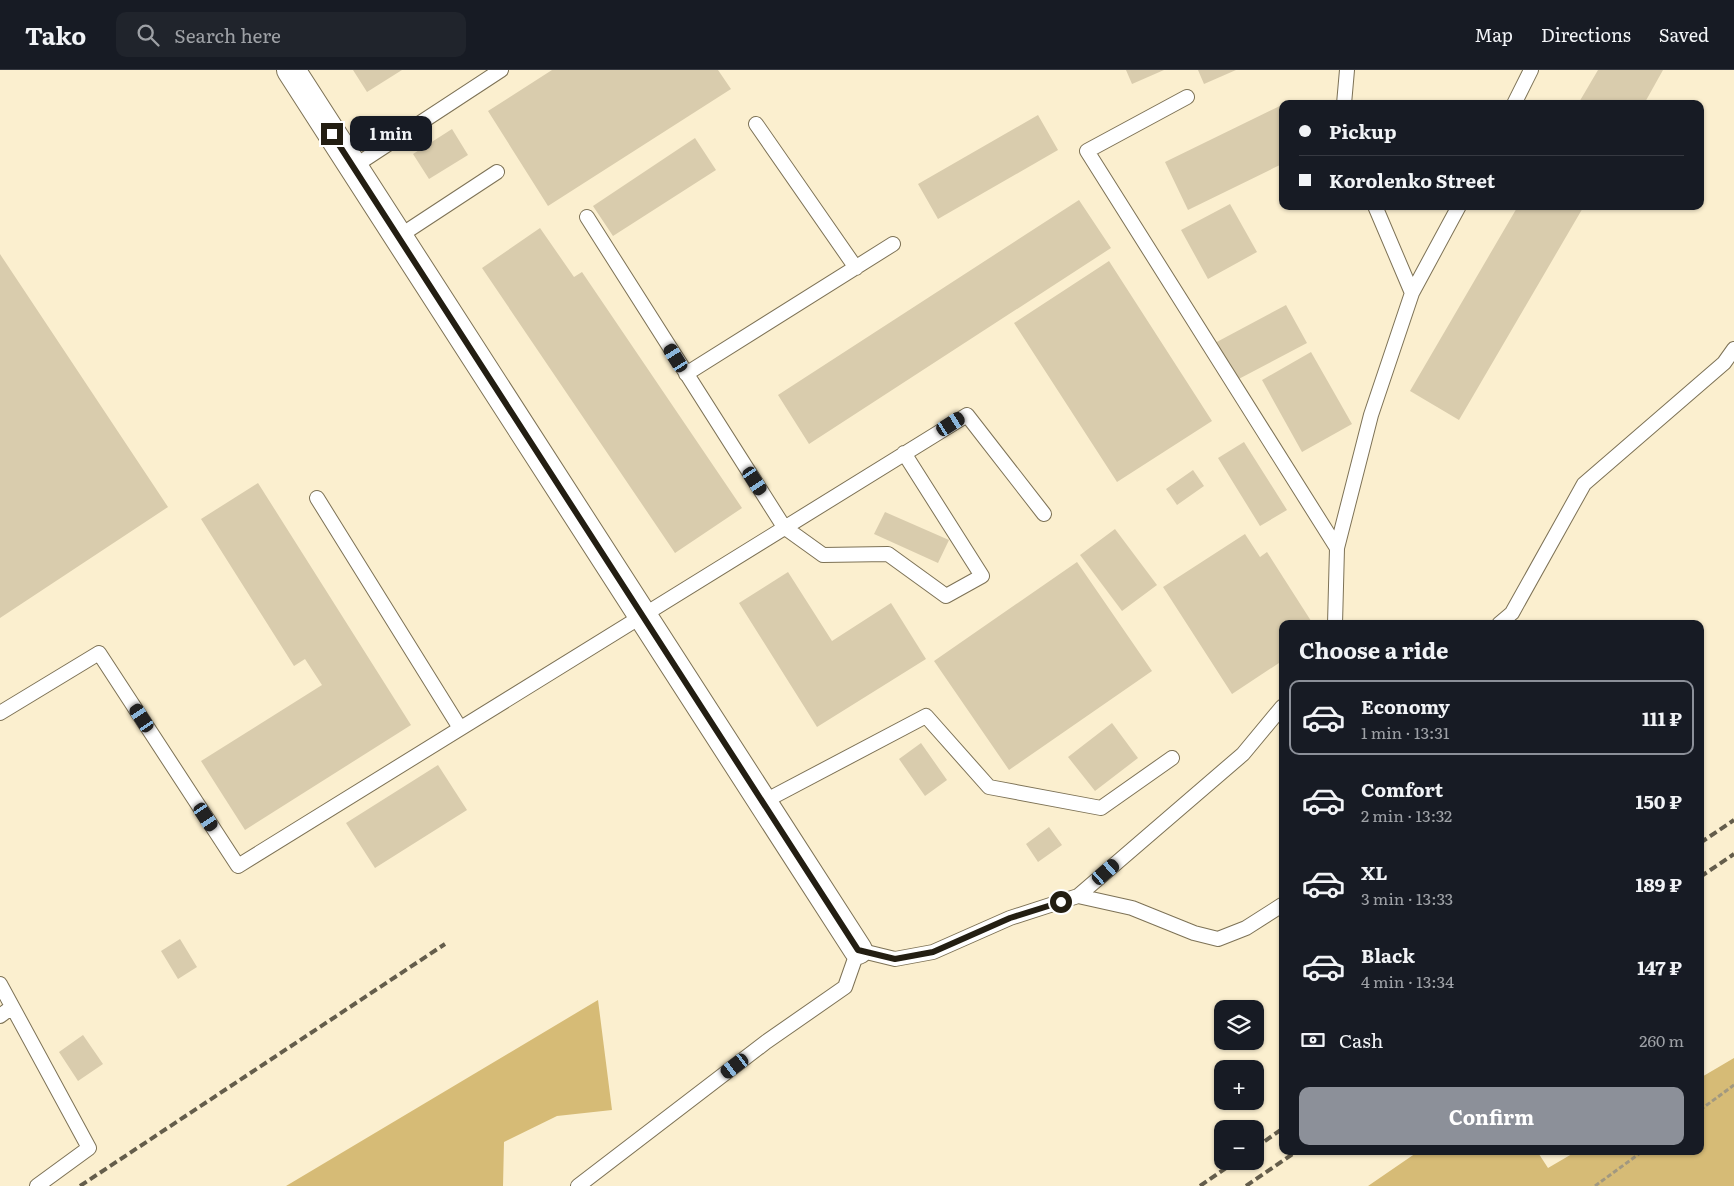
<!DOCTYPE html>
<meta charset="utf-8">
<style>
body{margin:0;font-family:Literata,serif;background:#20242c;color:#f1f3f6;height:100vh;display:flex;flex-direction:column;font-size:19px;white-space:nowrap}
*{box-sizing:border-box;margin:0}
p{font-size:16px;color:#9ea1a6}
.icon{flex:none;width:28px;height:28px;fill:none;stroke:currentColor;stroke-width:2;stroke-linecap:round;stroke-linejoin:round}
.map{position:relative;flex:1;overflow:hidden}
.sheet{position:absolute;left:1279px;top:550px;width:425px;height:535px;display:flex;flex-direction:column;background:#171b24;border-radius:10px;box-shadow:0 1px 4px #0004}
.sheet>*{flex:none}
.top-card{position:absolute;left:1279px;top:30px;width:425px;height:110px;border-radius:10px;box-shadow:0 1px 4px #0004;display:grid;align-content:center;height:110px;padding:0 20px;background:#171b24}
.controls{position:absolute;left:1214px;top:930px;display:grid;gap:10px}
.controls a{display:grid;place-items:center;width:50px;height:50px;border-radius:10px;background:#171b24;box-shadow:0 1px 4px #0004;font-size:25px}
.end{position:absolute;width:22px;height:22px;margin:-11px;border:6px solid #231e12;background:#fff;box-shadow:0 0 0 2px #fff}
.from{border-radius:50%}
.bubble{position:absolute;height:35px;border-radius:10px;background:#171b24;box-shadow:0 1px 4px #0004;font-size:16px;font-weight:700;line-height:35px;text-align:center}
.car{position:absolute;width:15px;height:30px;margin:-15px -8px;border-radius:6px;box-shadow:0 0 4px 1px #0007;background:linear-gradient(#222 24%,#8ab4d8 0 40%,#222 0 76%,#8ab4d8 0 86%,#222 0)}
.top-card b{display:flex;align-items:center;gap:18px;height:48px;font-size:19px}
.top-card b+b{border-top:1px solid #363941}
.top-card i{width:12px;height:12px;background:#f1f3f6}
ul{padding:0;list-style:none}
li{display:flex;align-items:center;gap:15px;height:75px;margin:0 10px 8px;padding:0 10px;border:2px solid transparent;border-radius:10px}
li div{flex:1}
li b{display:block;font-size:19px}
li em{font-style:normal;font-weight:700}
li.selected{border-color:#8c9099}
li>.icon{width:45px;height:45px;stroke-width:1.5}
h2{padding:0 20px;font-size:22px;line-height:60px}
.pay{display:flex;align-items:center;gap:12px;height:55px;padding:0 20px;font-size:19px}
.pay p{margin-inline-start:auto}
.primary-button{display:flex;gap:10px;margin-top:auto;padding:10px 20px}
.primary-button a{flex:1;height:58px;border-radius:10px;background:#8c9099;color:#fff;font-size:20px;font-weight:700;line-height:58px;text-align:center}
header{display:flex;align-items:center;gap:30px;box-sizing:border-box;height:70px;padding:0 25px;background:#171b24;border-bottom:1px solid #363941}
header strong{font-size:24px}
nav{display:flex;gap:28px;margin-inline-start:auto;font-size:18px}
.search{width:350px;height:45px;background:#20242c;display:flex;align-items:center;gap:12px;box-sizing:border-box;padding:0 18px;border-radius:10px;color:#9ea1a6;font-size:19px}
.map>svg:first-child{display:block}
.forest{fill:#d6bb76}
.building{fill:#d9ccad}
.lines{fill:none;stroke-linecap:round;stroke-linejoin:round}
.lane-casing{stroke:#7d7256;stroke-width:16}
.street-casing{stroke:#7d7256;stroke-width:30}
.path{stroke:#a19880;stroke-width:3;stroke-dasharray:5 2.5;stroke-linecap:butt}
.lane{stroke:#fff;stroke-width:14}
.street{stroke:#fff;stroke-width:28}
.rail{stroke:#645d4b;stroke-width:4;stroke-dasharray:8 4;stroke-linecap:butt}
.route{stroke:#231e12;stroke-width:6}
</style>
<header>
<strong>Tako</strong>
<div class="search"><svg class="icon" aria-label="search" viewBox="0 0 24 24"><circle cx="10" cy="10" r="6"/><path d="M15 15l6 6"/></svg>Search here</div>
<nav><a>Map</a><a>Directions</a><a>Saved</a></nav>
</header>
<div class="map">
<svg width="1734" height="1116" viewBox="0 0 1734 1116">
<rect width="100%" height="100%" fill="#fbefcf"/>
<path class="forest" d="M598,930L612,1040L557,1046L504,1072L503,1116H286Z
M1734,988V1116H1368L1419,1081H1537L1548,1098L1577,1081H1700V1008Z"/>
<path class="building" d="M353,0H402L367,22Z
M552,0H718L731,19L548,136L488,41Z
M1126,0H1164L1132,14Z
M1198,0H1236L1204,14Z
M1598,0H1663L1644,34H1578Z
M1282,35V94L1188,140L1165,92Z
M1038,45L1058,80L938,149L918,114Z
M452,59L468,85L429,109L413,84Z
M695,68L716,100L613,166L593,136Z
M1079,130L1111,178L809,374L778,325Z
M1230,134L1257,182L1208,209L1181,160Z
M1518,136H1584L1459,350L1410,321Z
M540,158L574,207L582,202L742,438L675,483L482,198Z
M0,184L168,437L0,548Z
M1109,191L1212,351L1117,412L1014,253Z
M1286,235L1307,273L1233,312L1213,274Z
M1311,282L1352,354L1302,382L1262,310Z
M1244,372L1287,440L1260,456L1218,388Z
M1193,400L1204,416L1177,435L1166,419Z
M258,413L411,655L245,760L201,691L322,615L305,589L294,596L201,449Z
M885,442L949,470L938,493L874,464Z
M1115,459L1157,515L1122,541L1080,485Z
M1245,464L1260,487L1267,482L1313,554H1282V591L1232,624L1163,517Z
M1077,492L1152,601L1009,700L934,591Z
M788,502L832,571L891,533L926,589L817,657L739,533Z
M1112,653L1138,688L1095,721L1068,687Z
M921,673L947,710L925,726L899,689Z
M438,695L467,740L375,798L346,753Z
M1049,757L1062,775L1038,792L1026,774Z
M180,869L197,897L178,909L161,881Z
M83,965L103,994L78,1011L59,982Z"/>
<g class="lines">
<defs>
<path id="lane" d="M1187,27L1087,81L1337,478
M1344,34L1347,0
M1514,34L1531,0
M756,54L856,198
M353,97L501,0
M1375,136L1412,223
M587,147L784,457L823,485L888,484L946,526L982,506L904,383
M398,167L497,102
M686,304L893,174
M317,428L460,658
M1335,554L1337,478L1371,345L1412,223L1459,136
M1499,554L1512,543L1584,414L1724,293L1734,279
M0,643L99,583L238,796L967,345L1044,444
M763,732L926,646L989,717L1101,738L1172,688
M1078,826L1243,684L1282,637
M0,914L89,1078L37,1116
M0,946L12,937
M578,1116L766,972L845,917L858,880L895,889L933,882L1010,848L1078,826L1132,838L1194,863L1218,869L1246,858L1282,835"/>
<path id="street" d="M291,0L858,880"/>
</defs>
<use href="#lane" class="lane-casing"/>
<use href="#street" class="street-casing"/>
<path class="path" d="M1700,1040L1734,1015
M1595,1116L1643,1081"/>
<use href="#lane" class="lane"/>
<use href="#street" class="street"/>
<path class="rail" d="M1700,773L1734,750
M1700,807L1734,784
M1255,1078L1282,1059
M80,1116L445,874
M1200,1116L1236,1091
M1246,1116L1297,1081"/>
</g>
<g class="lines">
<path class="route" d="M332,64L858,880L895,889L933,882L1010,848L1061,832"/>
</g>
</svg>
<div class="controls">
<a><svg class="icon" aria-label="layers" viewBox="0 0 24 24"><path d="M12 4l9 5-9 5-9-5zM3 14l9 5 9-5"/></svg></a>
<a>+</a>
<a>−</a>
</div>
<i class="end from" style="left:1061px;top:832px"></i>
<i class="end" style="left:332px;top:64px"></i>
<div class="bubble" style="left:350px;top:46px;width:82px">1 min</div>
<i class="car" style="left:676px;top:288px;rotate:328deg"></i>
<i class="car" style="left:951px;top:354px;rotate:58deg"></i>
<i class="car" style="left:755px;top:411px;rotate:147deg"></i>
<i class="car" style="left:142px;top:648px;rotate:327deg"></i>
<i class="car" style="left:206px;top:747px;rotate:147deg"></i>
<i class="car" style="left:1106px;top:802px;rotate:49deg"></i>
<i class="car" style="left:735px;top:996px;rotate:233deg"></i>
<div class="top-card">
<b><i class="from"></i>Pickup</b>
<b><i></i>Korolenko Street</b>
</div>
<section class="sheet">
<h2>Choose a ride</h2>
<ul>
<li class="selected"><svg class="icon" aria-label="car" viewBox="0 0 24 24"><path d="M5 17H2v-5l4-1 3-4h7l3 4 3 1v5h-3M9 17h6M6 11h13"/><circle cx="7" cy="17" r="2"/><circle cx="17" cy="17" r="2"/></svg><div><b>Economy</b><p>1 min · 13:31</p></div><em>111 ₽</em></li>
<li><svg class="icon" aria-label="car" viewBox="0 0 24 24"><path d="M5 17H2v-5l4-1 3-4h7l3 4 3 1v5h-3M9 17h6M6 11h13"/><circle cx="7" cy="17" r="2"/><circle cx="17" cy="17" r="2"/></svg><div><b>Comfort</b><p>2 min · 13:32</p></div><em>150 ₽</em></li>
<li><svg class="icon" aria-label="car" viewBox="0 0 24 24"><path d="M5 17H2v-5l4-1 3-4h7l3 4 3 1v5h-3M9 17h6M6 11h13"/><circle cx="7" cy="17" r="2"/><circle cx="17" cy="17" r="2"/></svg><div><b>XL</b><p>3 min · 13:33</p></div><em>189 ₽</em></li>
<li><svg class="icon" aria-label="car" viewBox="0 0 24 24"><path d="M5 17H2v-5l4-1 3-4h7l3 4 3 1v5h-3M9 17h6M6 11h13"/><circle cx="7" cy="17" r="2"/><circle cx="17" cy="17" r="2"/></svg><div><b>Black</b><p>4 min · 13:34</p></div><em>147 ₽</em></li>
</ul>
<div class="pay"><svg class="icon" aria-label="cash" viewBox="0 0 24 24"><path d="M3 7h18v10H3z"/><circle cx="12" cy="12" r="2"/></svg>Cash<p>260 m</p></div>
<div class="primary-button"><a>Confirm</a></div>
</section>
</div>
